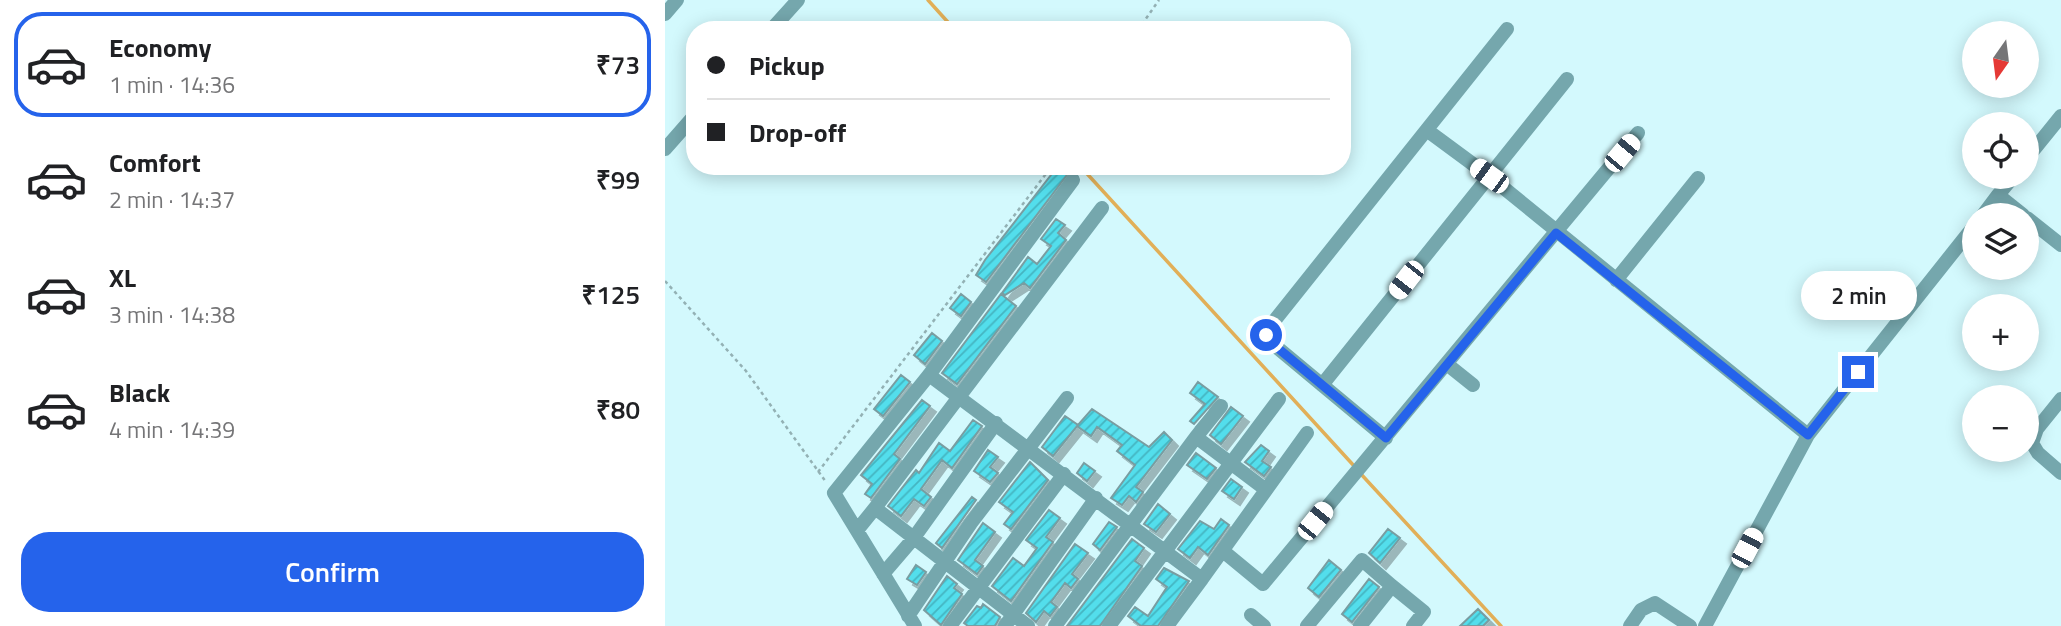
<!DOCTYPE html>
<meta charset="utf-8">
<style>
body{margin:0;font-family:"Titillium Web",sans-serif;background:#f6f6f6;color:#202124;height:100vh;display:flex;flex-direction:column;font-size:26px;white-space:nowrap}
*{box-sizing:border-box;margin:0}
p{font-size:23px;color:#757577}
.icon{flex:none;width:38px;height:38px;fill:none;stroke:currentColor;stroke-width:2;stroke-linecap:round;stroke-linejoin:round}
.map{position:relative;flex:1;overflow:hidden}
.side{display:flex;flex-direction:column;background:#fff;width:665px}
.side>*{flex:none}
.hud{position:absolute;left:21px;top:21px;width:665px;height:154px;border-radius:28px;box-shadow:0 4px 18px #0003;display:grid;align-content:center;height:154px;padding:0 21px;background:#fff}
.needle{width:46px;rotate:194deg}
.controls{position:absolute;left:1297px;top:21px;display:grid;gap:14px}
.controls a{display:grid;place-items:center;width:77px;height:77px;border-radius:50%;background:#fff;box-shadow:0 4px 18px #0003;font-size:35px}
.end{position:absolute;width:32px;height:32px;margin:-16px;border:9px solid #2563eb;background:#fff;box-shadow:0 0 0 4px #fff}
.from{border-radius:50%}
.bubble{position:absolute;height:49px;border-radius:24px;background:#fff;box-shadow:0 4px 18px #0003;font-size:23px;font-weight:600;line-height:49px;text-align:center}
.car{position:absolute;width:21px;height:42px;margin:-21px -10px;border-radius:9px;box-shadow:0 0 5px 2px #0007;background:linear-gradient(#fff 24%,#345 0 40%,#fff 0 76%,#345 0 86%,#fff 0)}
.hud b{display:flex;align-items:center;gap:24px;height:66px;font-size:26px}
.hud b+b{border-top:2px solid #e0e0e0}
.hud i{width:18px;height:18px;background:#202124}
ul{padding:12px 0 0;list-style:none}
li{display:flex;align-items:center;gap:21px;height:105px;margin:0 14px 10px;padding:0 7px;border:4px solid transparent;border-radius:28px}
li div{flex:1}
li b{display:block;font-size:26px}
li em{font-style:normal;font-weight:600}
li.on{border-color:#2563eb}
li>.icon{width:63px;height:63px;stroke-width:1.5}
.primary-button{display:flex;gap:14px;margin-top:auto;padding:14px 21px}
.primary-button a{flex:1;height:80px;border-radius:28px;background:#2563eb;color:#fff;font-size:28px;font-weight:600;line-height:80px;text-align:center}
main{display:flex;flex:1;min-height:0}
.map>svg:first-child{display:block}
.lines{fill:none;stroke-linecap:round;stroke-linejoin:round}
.stream{stroke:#e1af58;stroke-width:3.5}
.building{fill:url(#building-hatch);stroke:#799da1;stroke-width:2;filter:url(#shadow)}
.path{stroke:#93b1b4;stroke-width:2.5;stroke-dasharray:3.5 3.5;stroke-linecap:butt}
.street{stroke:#75a7ad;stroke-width:14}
.route{stroke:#2563eb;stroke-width:9}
</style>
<main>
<section class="side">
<ul>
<li class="on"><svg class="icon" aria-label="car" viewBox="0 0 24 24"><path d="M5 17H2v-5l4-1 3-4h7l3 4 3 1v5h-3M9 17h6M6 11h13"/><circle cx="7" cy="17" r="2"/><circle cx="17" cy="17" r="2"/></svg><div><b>Economy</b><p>1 min · 14:36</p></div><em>₹73</em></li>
<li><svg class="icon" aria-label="car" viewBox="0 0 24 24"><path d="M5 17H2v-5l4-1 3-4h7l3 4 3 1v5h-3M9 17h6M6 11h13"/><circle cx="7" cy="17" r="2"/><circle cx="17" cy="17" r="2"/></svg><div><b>Comfort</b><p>2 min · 14:37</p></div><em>₹99</em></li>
<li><svg class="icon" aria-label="car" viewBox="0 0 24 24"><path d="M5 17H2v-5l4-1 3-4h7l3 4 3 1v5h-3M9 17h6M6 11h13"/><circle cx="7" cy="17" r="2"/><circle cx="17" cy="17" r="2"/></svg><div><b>XL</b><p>3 min · 14:38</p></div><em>₹125</em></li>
<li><svg class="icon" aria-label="car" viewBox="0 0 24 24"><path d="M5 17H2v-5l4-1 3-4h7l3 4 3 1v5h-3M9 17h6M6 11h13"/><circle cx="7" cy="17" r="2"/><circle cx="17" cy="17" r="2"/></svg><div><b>Black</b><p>4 min · 14:39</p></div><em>₹80</em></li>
</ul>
<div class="primary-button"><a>Confirm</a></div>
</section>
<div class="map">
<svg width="1396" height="626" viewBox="0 0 1396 626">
<defs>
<pattern id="building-hatch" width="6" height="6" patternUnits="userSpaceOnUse" patternTransform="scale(1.75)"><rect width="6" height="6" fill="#52deec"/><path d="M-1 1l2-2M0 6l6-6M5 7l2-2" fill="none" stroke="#44b5c1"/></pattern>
<filter id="shadow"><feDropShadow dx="6" dy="6" stdDeviation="0" flood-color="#0004"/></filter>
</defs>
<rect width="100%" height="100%" fill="#d3f9fd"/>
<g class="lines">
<path class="stream" d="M263,0L290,30
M415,166L690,467
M695,473L836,626"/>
</g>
<path class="building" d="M393,166L405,171L321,282L311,275L320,260Z
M391,219L400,225L393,233L401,240L365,288L359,283L340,295L337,293L363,257L372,264L386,246L376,239Z
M296,294L306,302L296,316L285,308Z
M336,294L351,306L292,384L277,373Z
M267,333L277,341L260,364L249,355Z
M236,375L245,382L218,416L209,409Z
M533,382L553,397L529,424L525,421L540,404L525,393Z
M257,400L265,406L229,454L235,459L206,498L200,494L207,484L196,475Z
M566,407L578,416L556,444L545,435Z
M427,409L484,447L499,432L507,440L471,487L478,492L471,502L464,496L457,505L446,498L470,465L452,451L457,445L432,427L426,436L412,426Z
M400,416L413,425L388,456L377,447Z
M308,420L317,426L287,468L277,460L256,489L266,497L259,506L249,499L236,516L223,506L251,470L254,473L274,443L285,451Z
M596,445L604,451L597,461L606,467L599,476L580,462Z
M323,450L333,457L325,467L333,473L325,482L309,471Z
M531,453L551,468L542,479L522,465Z
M365,462L383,480L346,529L339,524L348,512L334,502Z
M419,463L430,471L422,481L412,473Z
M566,479L577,487L569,499L557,491Z
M307,497L311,500L277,548L271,543Z
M493,504L505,514L491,532L479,524Z
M384,510L395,518L381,537L388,542L346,601L327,586L348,558L359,566L372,548L361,540Z
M556,519L564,525L543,555L533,547L525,558L513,549L535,521L549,529Z
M444,522L452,527L435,550L428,544Z
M318,523L330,532L310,560L318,566L312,574L293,560Z
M723,529L735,538L715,563L704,553Z
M467,539L479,548L470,561L477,566L435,626H402Z
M410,544L423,553L407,574L413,579L406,588L400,583L386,602L392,607L385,616L379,611L371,622L361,613Z
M664,560L676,570L654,597L643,588Z
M251,565L261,572L252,585L242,579Z
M499,568L524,581L493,626H476L463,616L470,607L483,616L502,587L491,579Z
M282,576L292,584L289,588L297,594L276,625L259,610Z
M704,579L714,587L687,622L677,614Z
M318,604L335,617L330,626H303L299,623L312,606L316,608Z
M813,609L824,620L818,626H795Z"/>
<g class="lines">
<path class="path" d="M473,30L494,0
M0,281L81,371L161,482
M153,472L387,166"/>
<path class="street" d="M0,14L12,0
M106,30L133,0
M763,131L824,176L1143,435
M0,149L30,115
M1362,158L1396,116
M1348,177L1333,195L1358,215
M1318,215L1333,195
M1362,218L1396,245
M951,280L1033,178
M783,365L808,385
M264,375L537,579L502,626
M657,385L902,79
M1396,399L1372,429L1367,443L1373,453L1396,473
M531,437L556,406
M721,438L603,340L602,330L842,29
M210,508L437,208
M193,529L210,508L363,626
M558,551L598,584L973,133
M218,574L248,539L331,423
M537,579L642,433
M586,615L599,626
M243,616L306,523L402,398
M250,626L169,493L264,375L408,180
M285,626L399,474
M340,626L431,498
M390,626L531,437L600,489
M444,626L614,399
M642,626L697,560L727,586
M695,626L727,586L759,612L748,626
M965,626L976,610L990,603L1025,626
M1040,626L1143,435L1309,226"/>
</g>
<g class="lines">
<path class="route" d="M601,335L603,340L721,438L891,233L1143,435L1193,372"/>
</g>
</svg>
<div class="controls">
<a><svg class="needle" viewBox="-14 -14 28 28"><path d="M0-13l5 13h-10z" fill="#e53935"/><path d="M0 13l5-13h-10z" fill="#757577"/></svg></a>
<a><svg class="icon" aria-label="locate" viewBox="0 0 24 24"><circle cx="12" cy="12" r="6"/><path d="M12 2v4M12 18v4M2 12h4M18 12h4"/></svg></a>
<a><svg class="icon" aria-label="layers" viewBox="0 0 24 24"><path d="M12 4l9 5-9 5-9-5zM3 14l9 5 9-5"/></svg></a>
<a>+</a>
<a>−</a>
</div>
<i class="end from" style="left:601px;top:335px"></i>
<i class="end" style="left:1193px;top:372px"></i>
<div class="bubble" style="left:1136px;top:271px;width:116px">2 min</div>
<i class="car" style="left:957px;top:153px;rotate:40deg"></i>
<i class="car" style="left:824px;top:176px;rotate:306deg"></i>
<i class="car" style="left:741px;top:280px;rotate:218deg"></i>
<i class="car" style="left:650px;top:521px;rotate:39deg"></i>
<i class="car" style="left:1082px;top:548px;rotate:28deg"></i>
<div class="hud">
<b><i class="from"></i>Pickup</b>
<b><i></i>Drop-off</b>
</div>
</div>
</main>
